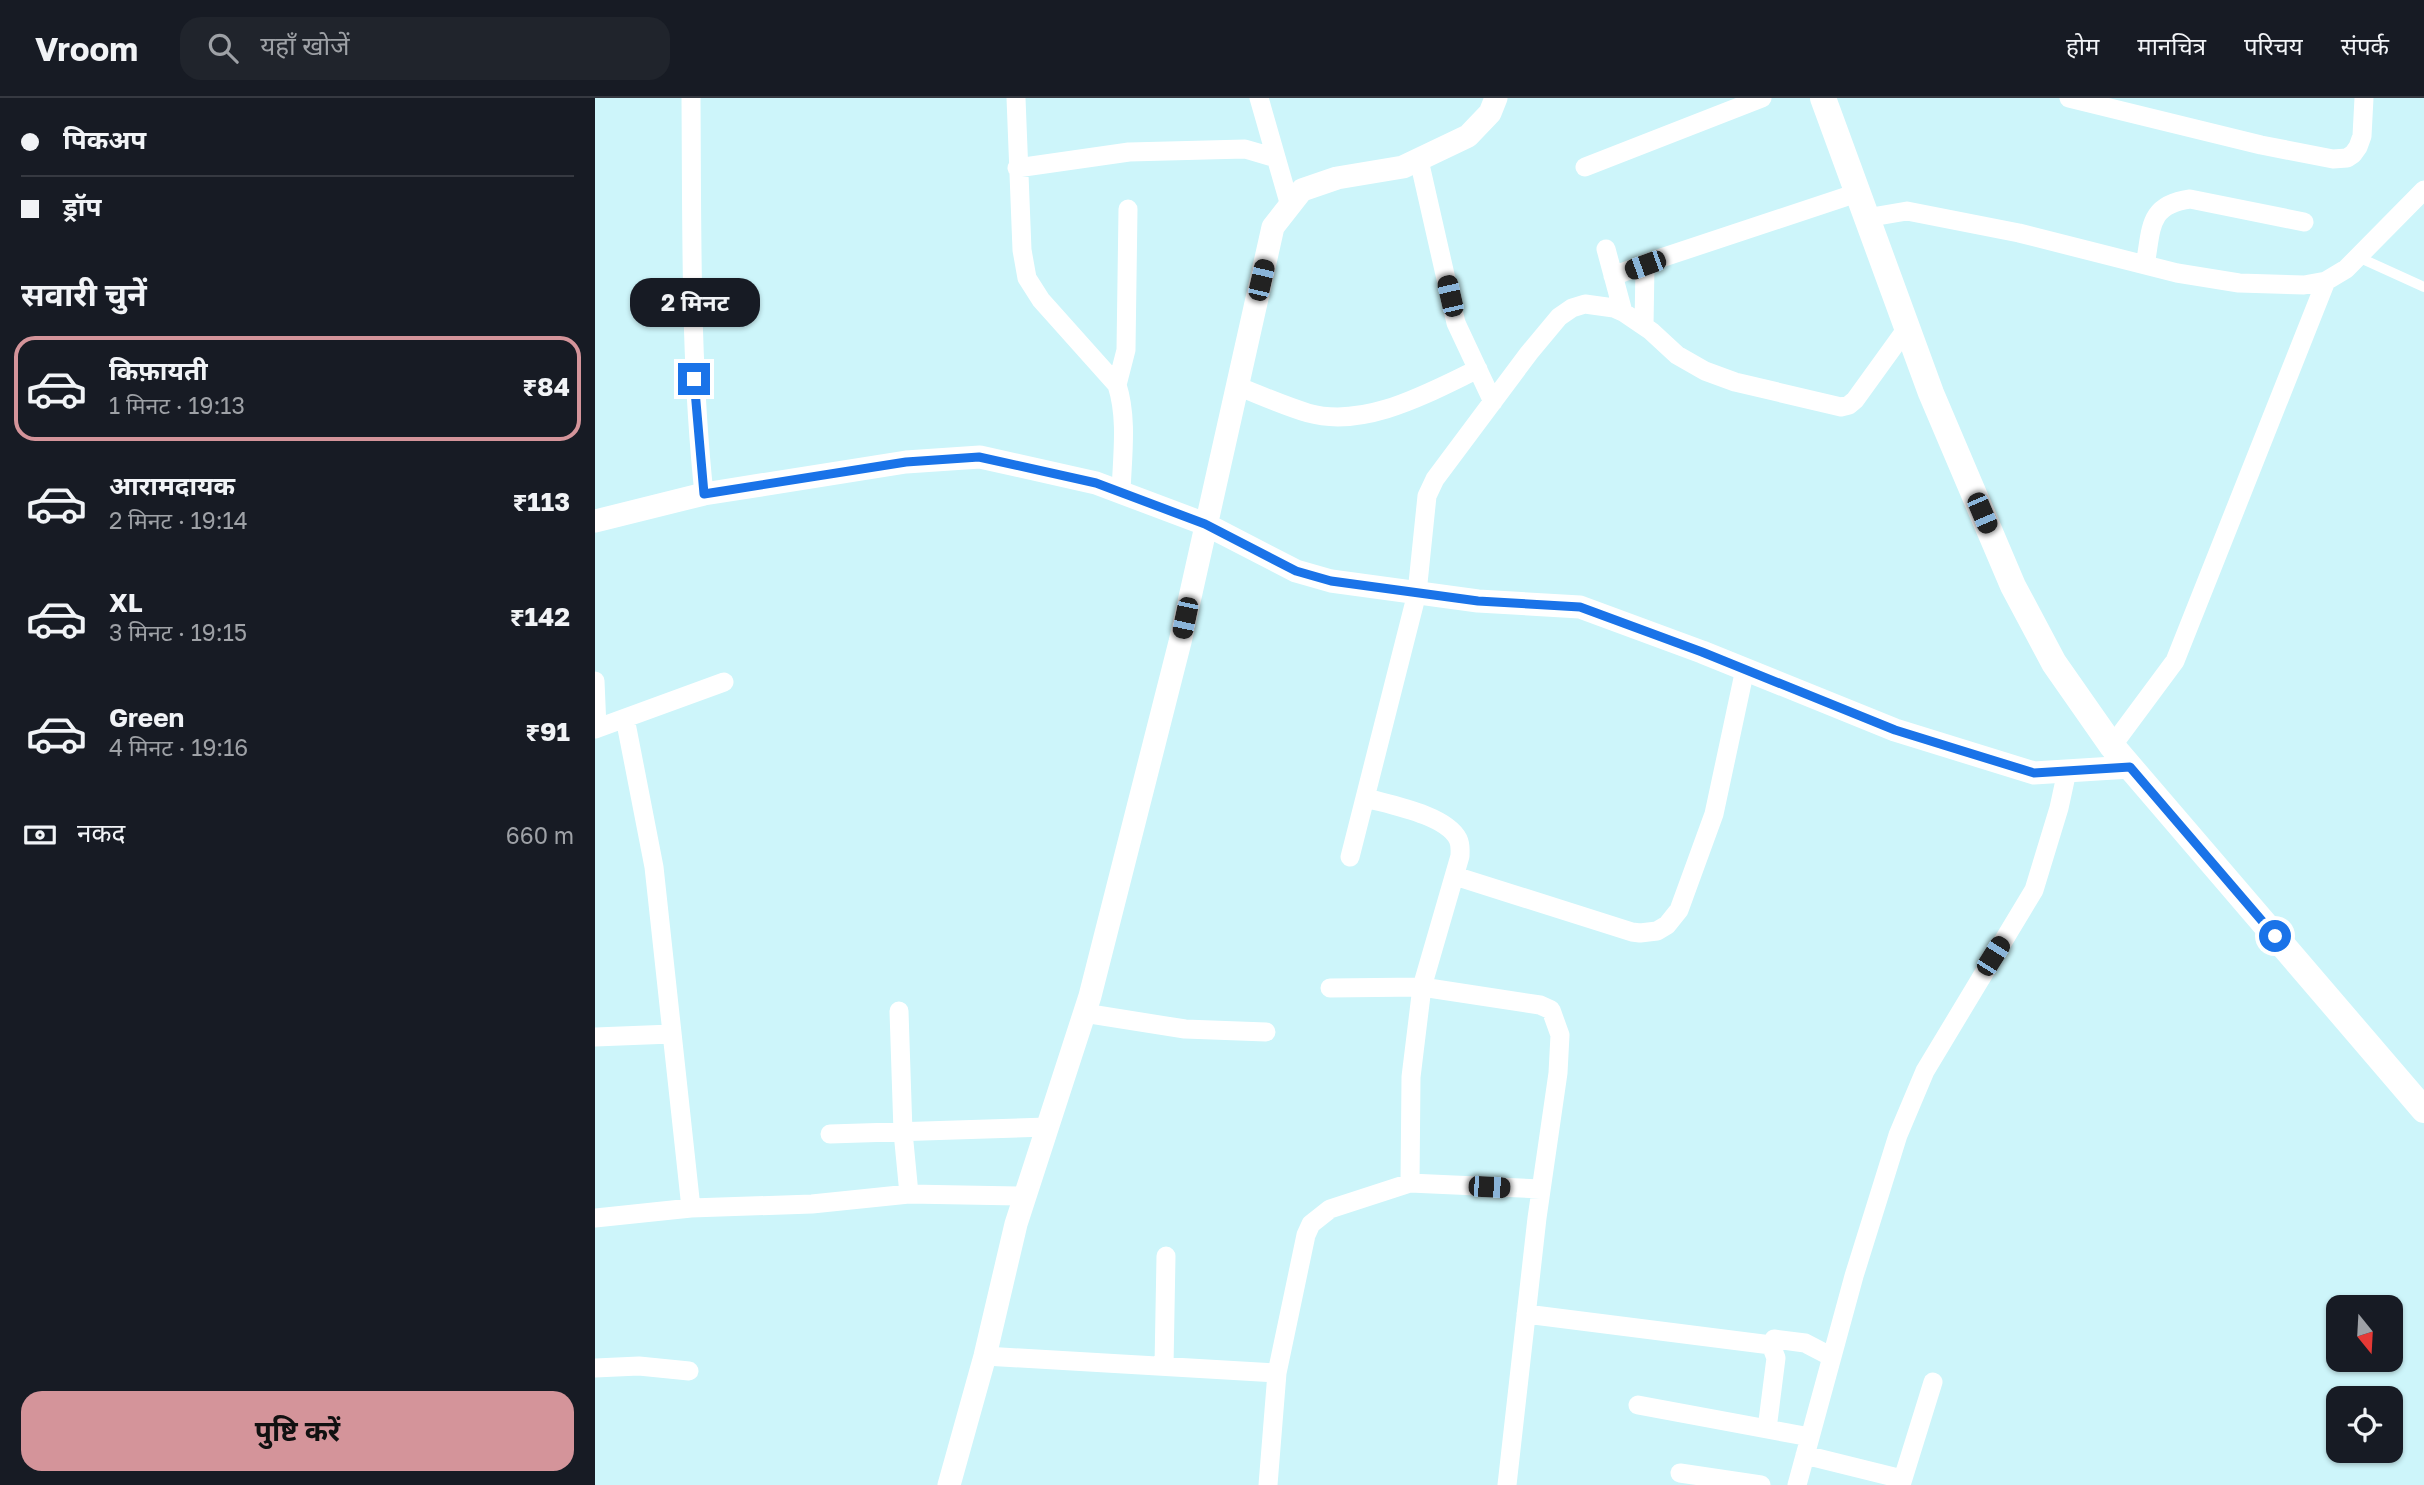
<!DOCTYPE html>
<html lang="hi">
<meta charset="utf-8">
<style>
body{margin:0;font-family:"Golos Text","Noto Sans Devanagari",sans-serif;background:#20242c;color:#f1f3f6;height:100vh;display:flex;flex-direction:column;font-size:26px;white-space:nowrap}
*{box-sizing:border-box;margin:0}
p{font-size:23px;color:#9ea1a6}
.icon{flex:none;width:38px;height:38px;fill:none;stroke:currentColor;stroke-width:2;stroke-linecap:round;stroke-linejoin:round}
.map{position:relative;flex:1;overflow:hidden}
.details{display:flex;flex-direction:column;background:#171b24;width:595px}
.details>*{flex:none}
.guide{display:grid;align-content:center;height:154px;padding:0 21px;background:#171b24}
.needle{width:46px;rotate:162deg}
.tools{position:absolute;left:1731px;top:1197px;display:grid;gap:14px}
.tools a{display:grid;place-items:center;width:77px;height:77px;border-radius:14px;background:#171b24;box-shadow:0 2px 5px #0004;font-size:35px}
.end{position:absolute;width:32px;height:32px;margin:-16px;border:9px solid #1a73e8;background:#fff;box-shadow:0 0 0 4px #fff}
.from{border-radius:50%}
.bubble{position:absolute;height:49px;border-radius:21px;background:#171b24;box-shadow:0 2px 5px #0004;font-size:23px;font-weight:700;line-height:49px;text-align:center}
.car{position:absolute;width:21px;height:42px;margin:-21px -10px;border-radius:9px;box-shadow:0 0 5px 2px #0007;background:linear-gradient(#222 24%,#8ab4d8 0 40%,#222 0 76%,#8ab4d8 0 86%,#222 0)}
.guide b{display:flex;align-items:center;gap:24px;height:66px;font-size:26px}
.guide b+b{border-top:2px solid #363941}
.guide i{width:18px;height:18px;background:#f1f3f6}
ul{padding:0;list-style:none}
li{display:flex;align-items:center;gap:21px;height:105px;margin:0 14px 10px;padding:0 7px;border:4px solid transparent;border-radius:21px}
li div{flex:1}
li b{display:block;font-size:26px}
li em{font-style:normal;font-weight:700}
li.on{border-color:#d4949a}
li>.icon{width:63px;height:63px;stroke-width:1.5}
h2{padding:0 21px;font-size:32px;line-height:84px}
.pay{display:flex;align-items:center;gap:18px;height:77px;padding:0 21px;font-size:26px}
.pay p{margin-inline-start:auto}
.cta{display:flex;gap:14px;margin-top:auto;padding:14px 21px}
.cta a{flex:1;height:80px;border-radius:21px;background:#d4949a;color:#111;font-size:28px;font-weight:700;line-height:80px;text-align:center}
header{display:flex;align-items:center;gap:42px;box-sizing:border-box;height:98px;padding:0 35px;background:#171b24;border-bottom:2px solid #363941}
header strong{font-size:33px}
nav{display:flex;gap:38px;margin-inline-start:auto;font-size:24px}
.search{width:490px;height:63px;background:#20242c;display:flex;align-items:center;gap:18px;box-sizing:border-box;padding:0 24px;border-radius:21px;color:#9ea1a6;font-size:26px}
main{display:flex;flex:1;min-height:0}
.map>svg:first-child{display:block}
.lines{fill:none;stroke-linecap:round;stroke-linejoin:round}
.service{stroke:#fff;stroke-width:10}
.minor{stroke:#fff;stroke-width:19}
.tertiary{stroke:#fff;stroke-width:23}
.secondary{stroke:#fff;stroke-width:26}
.route{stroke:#1a73e8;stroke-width:9}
</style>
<header>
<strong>Vroom</strong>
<div class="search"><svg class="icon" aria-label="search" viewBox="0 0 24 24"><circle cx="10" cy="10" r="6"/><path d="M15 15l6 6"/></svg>यहाँ खोजें</div>
<nav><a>होम</a><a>मानचित्र</a><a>परिचय</a><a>संपर्क</a></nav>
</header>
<main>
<section class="details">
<div class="guide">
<b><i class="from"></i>पिकअप</b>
<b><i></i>ड्रॉप</b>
</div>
<h2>सवारी चुनें</h2>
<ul>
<li class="on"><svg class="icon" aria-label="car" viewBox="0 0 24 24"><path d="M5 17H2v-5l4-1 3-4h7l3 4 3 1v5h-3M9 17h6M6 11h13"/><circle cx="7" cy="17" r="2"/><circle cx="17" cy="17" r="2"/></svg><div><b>किफ़ायती</b><p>1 मिनट · 19:13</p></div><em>₹84</em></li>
<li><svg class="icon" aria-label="car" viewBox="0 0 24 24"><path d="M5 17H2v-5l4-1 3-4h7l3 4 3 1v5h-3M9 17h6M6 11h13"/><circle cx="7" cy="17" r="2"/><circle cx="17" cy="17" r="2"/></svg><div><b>आरामदायक</b><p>2 मिनट · 19:14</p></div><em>₹113</em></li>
<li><svg class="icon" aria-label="car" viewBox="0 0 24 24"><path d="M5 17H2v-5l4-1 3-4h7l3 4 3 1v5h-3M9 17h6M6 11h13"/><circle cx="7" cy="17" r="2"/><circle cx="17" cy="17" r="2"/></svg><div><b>XL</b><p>3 मिनट · 19:15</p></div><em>₹142</em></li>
<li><svg class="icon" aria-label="car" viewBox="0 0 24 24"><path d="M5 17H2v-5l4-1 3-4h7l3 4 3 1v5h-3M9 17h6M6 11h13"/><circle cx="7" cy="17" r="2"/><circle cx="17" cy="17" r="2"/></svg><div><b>Green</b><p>4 मिनट · 19:16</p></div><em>₹91</em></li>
</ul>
<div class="pay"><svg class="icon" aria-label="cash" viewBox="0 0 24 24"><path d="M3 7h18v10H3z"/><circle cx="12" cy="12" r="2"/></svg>नकद<p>660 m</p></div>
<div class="cta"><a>पुष्टि करें</a></div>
</section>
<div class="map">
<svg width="1829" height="1387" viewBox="0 0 1829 1387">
<rect width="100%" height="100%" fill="#cdf5fa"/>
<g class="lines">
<path class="service" d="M1763,159L1829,189"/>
<path class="minor" d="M96,0C97,132 95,264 109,396
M421,0L427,152L432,180L446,202L522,287C533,321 527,360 526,395
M664,0L695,108
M1474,0L1666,47L1738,61L1752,60L1758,56L1763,49L1767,38L1769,0
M824,62L861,225L898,304
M990,69L1167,0
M422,70L534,54L650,51L681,60
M1271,120L1312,113L1424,135L1582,175L1644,185L1709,187L1731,183L1751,171L1829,92
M1011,151L1028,214
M1550,167C1557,131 1552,107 1595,101L1709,124
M1018,178L1069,159L1262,95
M1049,228L1050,167
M522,287L531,252L533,111
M642,288C665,297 689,308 713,315C770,331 833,295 883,271
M0,583L2,630
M30,620L59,769L96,1110
M0,631L129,584
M1517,648L1580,563L1731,183
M771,700C796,707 851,717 863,741C866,747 865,752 865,758L827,889L816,979L815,1085
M755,759L822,495L832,398L840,381L934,255L964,219L977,210L990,206L1019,210L1028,214L1056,233L1082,257L1110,273L1140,284L1246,309L1254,307L1260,302L1312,230
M860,778L1037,834L1045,835L1062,833L1072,827L1084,812L1119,716L1150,571
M735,890L827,889L945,907L956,912L965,937L963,975L942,1120L912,1387
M304,913L308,1034L314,1096
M489,915L590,931L671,934
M0,939L77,936
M235,1036L452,1029
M0,1120L96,1110L217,1106L314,1096L430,1098
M931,1216L1176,1247L1181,1260L1172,1331
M1179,1241L1210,1245L1237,1259
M390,1258L682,1275
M569,1268L571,1158
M0,1270L44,1268L94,1273
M1043,1307L1215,1339
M1210,1357L1307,1381
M1085,1375L1166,1387
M673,1387L682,1275L711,1137L716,1126L735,1111L815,1085L946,1091
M1202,1387L1259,1178L1303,1037L1330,973L1439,792L1464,710L1472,673
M1306,1387L1338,1284"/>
<path class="tertiary" d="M0,423L109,396L311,364L385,359L501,385L610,426L701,473L736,483L883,503L985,509L1107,554L1300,632L1439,675L1535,669
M354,1387L390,1258L421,1126L495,898L585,544L678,129L707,92L742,80L808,69L873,38L895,15L901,0"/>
<path class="secondary" d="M1228,0L1336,295L1418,488L1459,565L1517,648L1829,1012"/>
</g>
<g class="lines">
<path class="route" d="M99,281L109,396L311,364L384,359L501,385L610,426L701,473L736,483L883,503L985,509L1107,554L1300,632L1439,675L1535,669L1680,838"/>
</g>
</svg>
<div class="tools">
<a><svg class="needle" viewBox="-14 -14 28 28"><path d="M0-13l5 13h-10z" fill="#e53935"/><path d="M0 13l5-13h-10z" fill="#9ea1a6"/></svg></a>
<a><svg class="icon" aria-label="locate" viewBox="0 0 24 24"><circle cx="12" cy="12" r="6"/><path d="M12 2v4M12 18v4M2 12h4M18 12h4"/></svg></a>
</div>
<i class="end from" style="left:1680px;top:838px"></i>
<i class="end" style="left:99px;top:281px"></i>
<div class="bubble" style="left:35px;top:180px;width:130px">2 मिनट</div>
<i class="car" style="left:1050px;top:167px;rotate:250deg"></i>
<i class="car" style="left:666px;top:182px;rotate:13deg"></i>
<i class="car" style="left:855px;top:198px;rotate:347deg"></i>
<i class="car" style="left:1387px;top:415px;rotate:157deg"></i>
<i class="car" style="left:590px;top:520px;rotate:192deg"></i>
<i class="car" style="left:1398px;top:858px;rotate:32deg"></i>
<i class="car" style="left:894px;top:1089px;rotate:93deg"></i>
</div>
</main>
